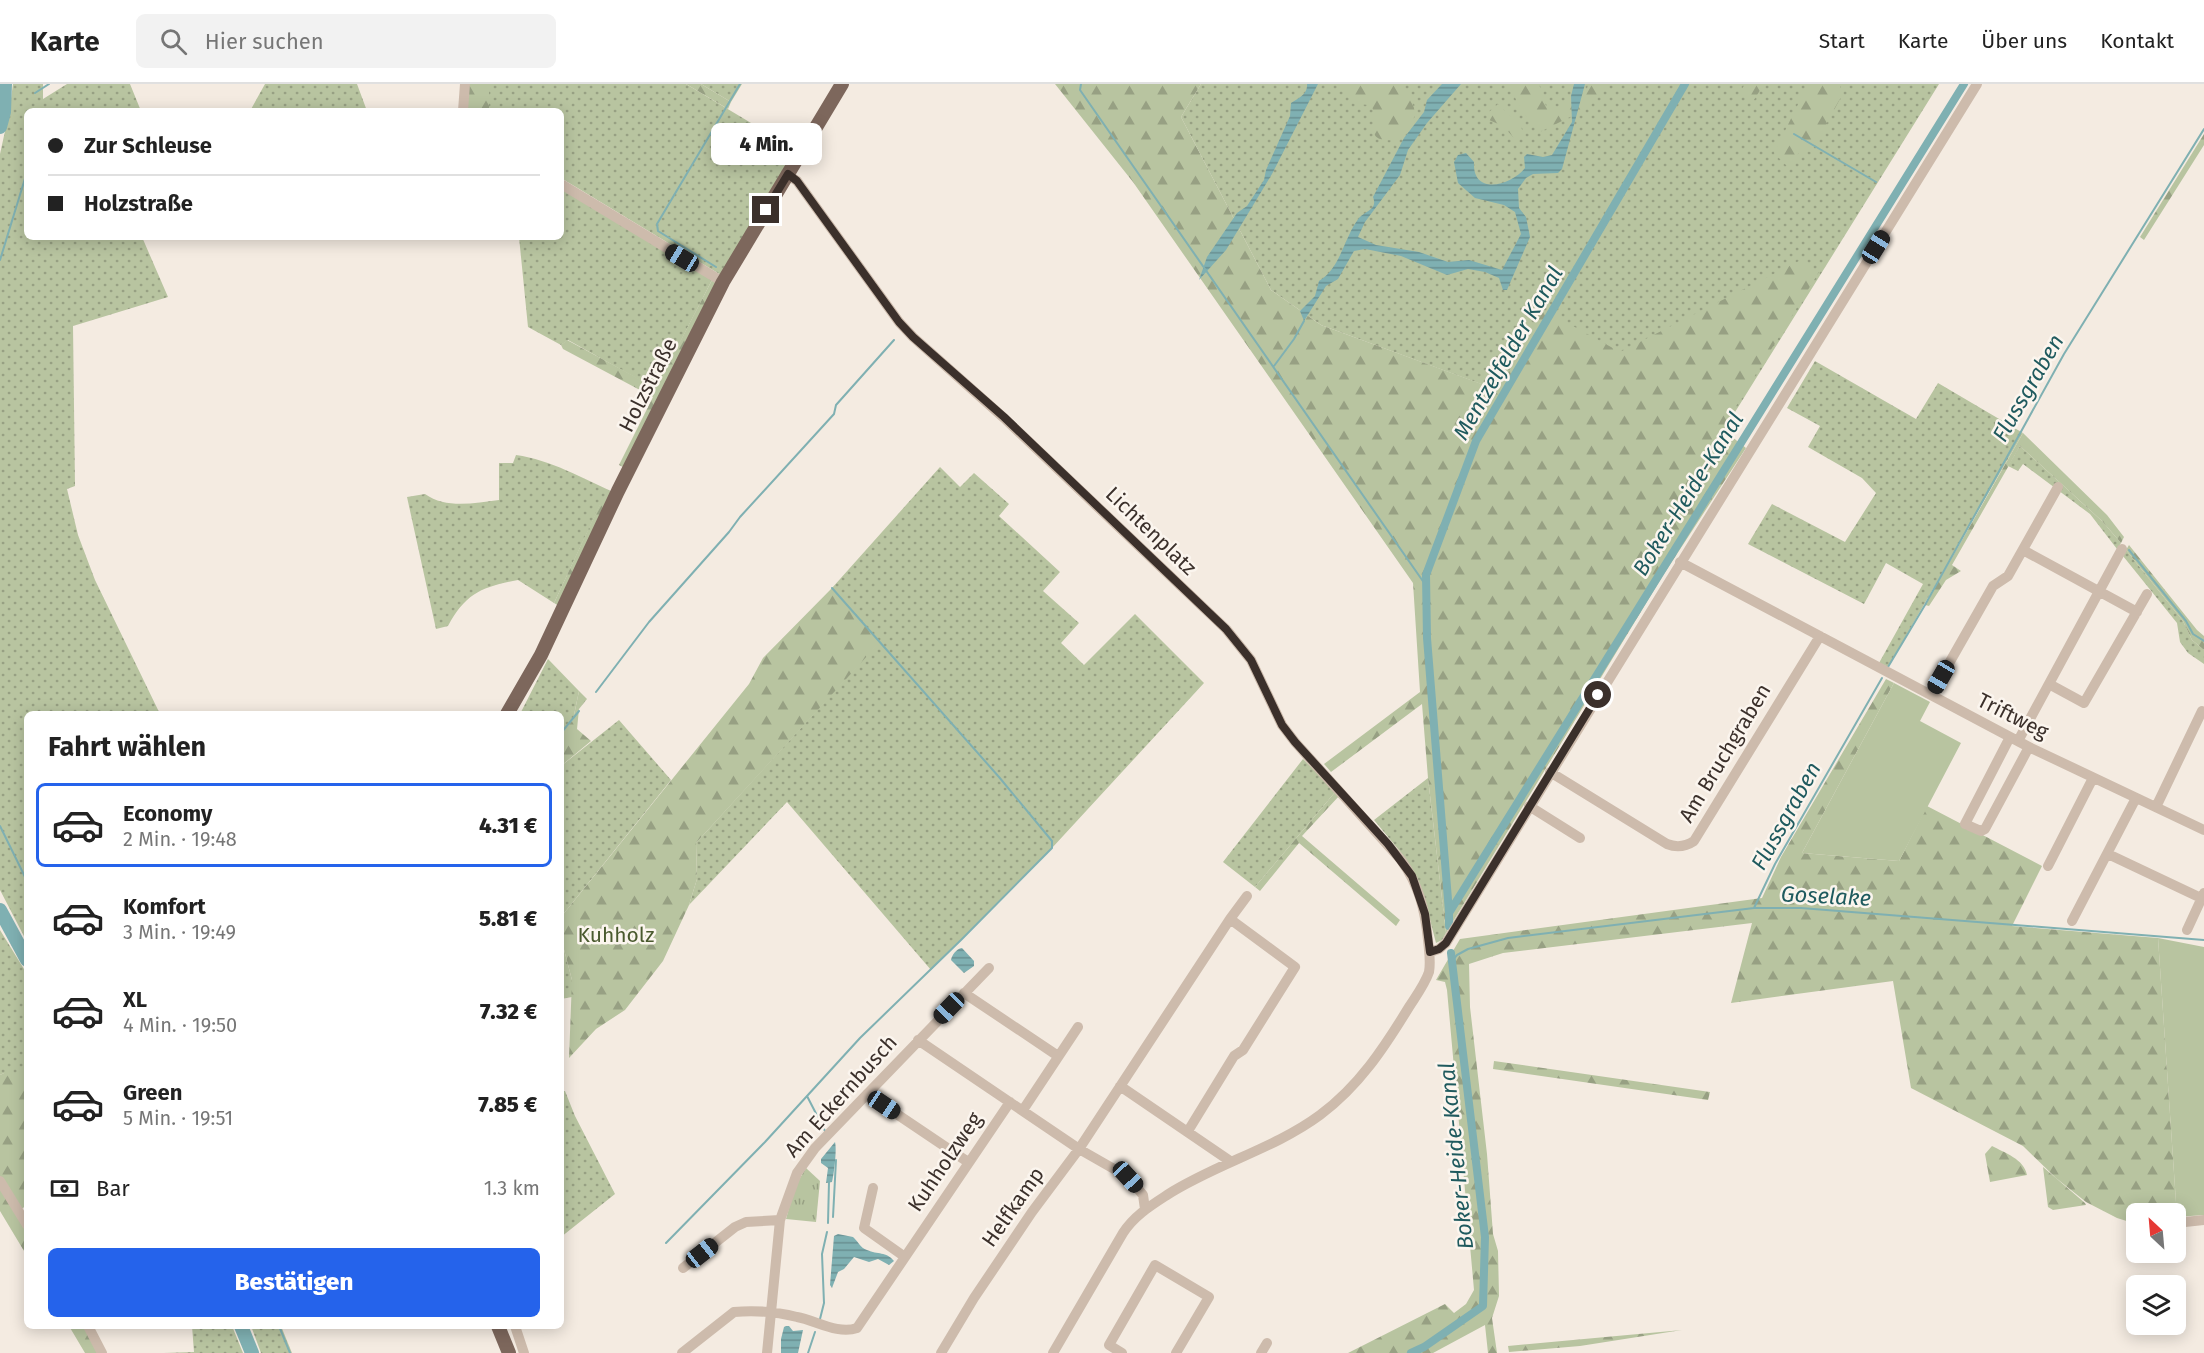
<!DOCTYPE html>
<html lang="de">
<meta charset="utf-8">
<style>
body{margin:0;font-family:"Fira Sans",sans-serif;background:#f2f2f2;color:#222;height:100vh;display:flex;flex-direction:column;font-size:22px;white-space:nowrap}
*{box-sizing:border-box;margin:0}
p{font-size:20px;color:#767676}
.icon{flex:none;width:33px;height:33px;fill:none;stroke:currentColor;stroke-width:2;stroke-linecap:round;stroke-linejoin:round}
.map{position:relative;flex:1;overflow:hidden}
.drawer{position:absolute;left:24px;top:627px;width:540px;height:618px;display:flex;flex-direction:column;background:#fff;border-radius:9px;box-shadow:0 3px 15px #0003}
.drawer>*{flex:none}
.guide{position:absolute;left:24px;top:24px;width:540px;height:132px;border-radius:9px;box-shadow:0 3px 15px #0003;display:grid;align-content:center;height:132px;padding:0 24px;background:#fff}
.needle{width:39px;rotate:334deg}
.fabs{position:absolute;left:2126px;top:1119px;display:grid;gap:12px}
.fabs a{display:grid;place-items:center;width:60px;height:60px;border-radius:9px;background:#fff;box-shadow:0 3px 15px #0003;font-size:30px}
.end{position:absolute;width:27px;height:27px;margin:-14px;border:8px solid #3b302b;background:#fff;box-shadow:0 0 0 3px #fff}
.from{border-radius:50%}
.bubble{position:absolute;height:42px;border-radius:9px;background:#fff;box-shadow:0 3px 15px #0003;font-size:20px;font-weight:800;line-height:42px;text-align:center}
.car{position:absolute;width:18px;height:36px;margin:-18px -9px;border-radius:8px;box-shadow:0 0 4px 2px #0007;background:linear-gradient(#222 24%,#8ab4d8 0 40%,#222 0 76%,#8ab4d8 0 86%,#222 0)}
.guide b{display:flex;align-items:center;gap:21px;height:57px;font-size:22px}
.guide b+b{border-top:2px solid #e0e0e0}
.guide i{width:15px;height:15px;background:#222}
ul{padding:0;list-style:none}
li{display:flex;align-items:center;gap:18px;height:84px;margin:0 12px 9px;padding:0 12px;border:3px solid transparent;border-radius:9px}
li div{flex:1}
li b{display:block;font-size:22px}
li em{font-style:normal;font-weight:800}
li.selected{border-color:#2563eb}
li>.icon{width:54px;height:54px;stroke-width:1.5}
h2{padding:0 24px;font-size:27px;line-height:72px}
.pay{display:flex;align-items:center;gap:15px;height:66px;padding:0 24px;font-size:22px}
.pay p{margin-inline-start:auto}
.cta{display:flex;gap:12px;margin-top:auto;padding:12px 24px}
.cta a{flex:1;height:69px;border-radius:9px;background:#2563eb;color:#fff;font-size:24px;font-weight:800;line-height:69px;text-align:center}
header{display:flex;align-items:center;gap:36px;box-sizing:border-box;height:84px;padding:0 30px;background:#fff;border-bottom:2px solid #e0e0e0}
header strong{font-size:28px}
nav{display:flex;gap:33px;margin-inline-start:auto;font-size:21px}
.search{width:420px;height:54px;background:#f2f2f2;display:flex;align-items:center;gap:15px;box-sizing:border-box;padding:0 21px;border-radius:9px;color:#767676;font-size:22px}
.map>svg:first-child{display:block}
.grass{fill:url(#grass-dots)}
.forest{fill:url(#forest-firs)}
.park{fill:url(#park-tufts)}
.garden{fill:#b8c4a0}
.water{fill:url(#water-rules)}
.lines{fill:none;stroke-linecap:round;stroke-linejoin:round}
.stream{stroke:#7fb0b2;stroke-width:2}
.canal{stroke:#7fb0b2;stroke-width:8}
.river{stroke:#7fb0b2;stroke-width:14}
.minor{stroke:#cdbbac;stroke-width:10}
.major{stroke:#7d675c;stroke-width:14}
.route{stroke:#3b302b;stroke-width:8}
.labels{text-anchor:middle;dominant-baseline:central;stroke-width:5;stroke-linejoin:round;paint-order:stroke}
.street-label{font-size:21px;fill:#3b302b;stroke:#fbf5ee}
.park-label{font-size:21px;fill:#4a5a2e;stroke:#fbf5ee}
.water-label{font-size:22px;font-style:italic;fill:#1f5a5e;stroke:#fbf5ee}
</style>
<header>
<strong>Karte</strong>
<div class="search"><svg class="icon" aria-label="search" viewBox="0 0 24 24"><circle cx="10" cy="10" r="6"/><path d="M15 15l6 6"/></svg>Hier suchen</div>
<nav><a>Start</a><a>Karte</a><a>Über uns</a><a>Kontakt</a></nav>
</header>
<div class="map">
<svg width="2204" height="1269" viewBox="0 0 2204 1269">
<defs>
<pattern id="grass-dots" width="8" height="8" patternUnits="userSpaceOnUse" patternTransform="scale(1.5)"><rect width="8" height="8" fill="#b8c4a0"/><path d="M2 2h.1M6 6h.1" fill="none" stroke="#97a083" stroke-width="1.8" stroke-linecap="round"/></pattern>
<pattern id="forest-firs" width="22" height="20" patternUnits="userSpaceOnUse" patternTransform="scale(1.5)"><rect width="22" height="20" fill="#b8c4a0"/><path d="M5 1l3.5 6h-7zM16 11l3.5 6h-7z" fill="#97a083"/></pattern>
<pattern id="park-tufts" width="24" height="20" patternUnits="userSpaceOnUse" patternTransform="scale(1.5)"><rect width="24" height="20" fill="#b8c4a0"/><path d="M3 7l-1-3M5 7V3M7 7l1-3M15 17l-1-3M17 17v-4M19 17l1-3" fill="none" stroke="#97a083"/></pattern>
<pattern id="water-rules" width="6" height="5" patternUnits="userSpaceOnUse" patternTransform="scale(1.5)"><rect width="6" height="5" fill="#7fb0b2"/><path d="M0 2.5h6" fill="none" stroke="#699091"/></pattern>
</defs>
<rect width="100%" height="100%" fill="#f4ebe1"/>
<path class="grass" d="M13,0H43V15L67,0H130L141,27H27V153H142L168,213L73,242L75,402L67,405L78,451L95,496L160,630H27V858L0,806V70L9,29Z
M265,0H357L367,27H250Z
M489,0H686L796,66L721,191L561,94V27H489Z
M701,0H742L731,18Z
M1201,0H1939L1722,349L1500,307L1321,241L1271,206L1181,33Z
M561,103L712,196L656,305L568,256L561,261L528,243L519,153H561Z
M1815,277L1916,335L1938,299L2023,349L1888,583L1879,579L1923,500L1886,479L1864,520L1748,460L1772,420L1845,458L1876,409L1862,394L1808,363L1820,342L1787,324Z
M2020,362L2102,437L2121,459L2117,465L2090,430L2023,380L2018,387L2008,382Z
M516,371C551,376 582,394 613,408L606,423L600,421L554,519L518,496C482,503 466,509 448,542L436,545L407,413L425,410C446,425 474,419 499,416V379H513Z
M940,383L960,403L974,389L1009,420L999,432L1060,488L1043,507L1079,539L1061,559L1084,581L1135,530L1204,599L1052,764L931,886L787,718L689,821L697,795L696,759L879,558L832,504Z
M2126,466L2183,537L2192,556L2204,566V580L2188,569L2180,558L2177,539L2123,472Z
M548,575L579,607L573,636L561,650V630H520Z
M619,636L671,696L561,833V682Z
M1303,675L1336,707L1255,803L1223,778Z
M1428,694L1446,849L1442,856L1436,859L1429,832L1403,771L1374,736Z
M0,846L27,890V989H4L0,991Z
M561,854L572,896V913L561,915Z
M561,1007H565L575,1032L615,1110L561,1153Z
M192,1242H232L243,1269H164L194,1268Z
M251,1242H281L292,1269H261Z"/>
<path class="forest" d="M468,0H489V27H466Z
M686,0H701L731,18L728,25Z
M1055,0H1201L1181,33L1271,206L1321,241L1498,306L1544,226L1620,268L1799,177L1819,188L1722,345L1746,364L1662,493L1446,849L1428,694L1422,620L1331,688L1324,680L1420,608L1413,499L1133,98Z
M1341,0H1402C1418,27 1421,32 1398,56C1359,59 1381,39 1371,21L1354,20Z
M1512,0H1539L1546,22L1559,23L1568,16L1586,10L1588,0H1604L1588,24L1540,48C1529,36 1512,17 1512,0Z
M1745,0H1764L1752,19L1740,8Z
M1808,0H1840V15L1811,68L1802,65L1788,83L1774,69Z
M1498,20L1521,42L1524,53L1514,54L1503,42L1489,36V28Z
M2204,50V61L2144,156L2140,153Z
M712,196L718,199L625,384L619,381L653,313L563,265L561,261L567,256L656,304Z
M2023,349L2107,431L2124,453L2121,459L2102,437L2020,362L1952,481L1961,487L1946,496L1929,522L1925,521Z
M600,420L606,423L559,522L554,519Z
M2129,461L2197,546L2204,552V566L2192,556L2183,537L2126,466Z
M832,504L880,558L696,759L697,795L689,821L663,877L625,926L596,945L569,974L572,896L561,854V833L749,600L763,574Z
M1886,595L1894,599L1802,769L1899,777L1927,722L2042,782L2012,842L2158,854L2177,1133L2175,1141V1130H2136V1140L2117,1134L2086,1118L2056,1094L2023,1062L1911,1004L1893,897L1731,919L1752,839L1503,869L1469,880L1470,923L1487,1070L1493,1150L1498,1167L1499,1212L1492,1234L1497,1269H1488L1485,1241L1433,1269H1348L1445,1220L1454,1229L1466,1220L1474,1206L1447,906L1445,898L1436,896L1460,855L1762,814L1781,773Z
M579,607L587,615L579,625L577,645L591,657L561,682V650L573,636Z
M1336,707L1340,711L1302,752L1400,836L1396,842L1299,759L1260,807L1255,803Z
M1494,977L1710,1008L1708,1016L1493,985Z
M4,989H27V1121L20,1126L0,1094V991Z
M1992,1062C2005,1069 2024,1075 2027,1091L1990,1098L1985,1070Z
M2043,1083L2085,1119L2086,1121L2053,1126L2048,1123Z
M0,1101L27,1146V1172L0,1127Z
M69,1242H84L99,1269H85Z
M1682,1246L1580,1262L1509,1268L1508,1262Z"/>
<path class="park" d="M806,1084L820,1097L816,1138L786,1135L795,1102Z"/>
<path class="garden" d="M1894,599L1930,618L1920,637L1961,659L1899,777L1802,769Z
M2158,854L2204,863V1131L2177,1133Z"/>
<path class="water" d="M1307,0H1318L1272,90L1226,166L1199,196L1207,173L1237,129L1247,122L1264,96L1266,86L1290,32L1291,19C1299,14 1308,10 1307,0Z
M1442,0H1461L1427,39L1408,66L1400,91L1365,138L1358,153L1376,161L1419,168L1448,178L1469,176L1502,186L1521,150L1515,128L1504,121L1475,114L1458,99L1454,78L1458,71L1466,69L1474,78C1472,112 1511,102 1525,84L1524,73L1527,70L1543,73L1552,71L1572,38L1571,12L1574,0H1585L1562,85L1558,89L1533,90L1526,94L1518,105L1519,124L1526,133L1530,153L1507,206H1503L1499,194L1485,188L1468,185L1447,191L1401,172L1365,165L1354,167L1338,195L1326,202L1304,237L1300,227L1315,212L1319,197C1341,184 1344,153 1359,134C1366,126 1378,126 1373,113L1404,54L1424,28L1427,16Z
M962,864L974,877V882L964,889L951,876C952,871 956,865 962,864Z
M835,1058C837,1066 834,1090 832,1098L826,1099L828,1084L821,1079V1075Z
M838,1150L853,1153C858,1157 860,1164 867,1166C878,1171 886,1167 894,1177L889,1181L878,1175L869,1178L854,1173L844,1185L838,1188L832,1204L830,1201L834,1152Z
M786,1242H789L793,1247L803,1246L798,1269H781V1255L784,1243Z"/>
<g class="lines">
<path class="stream" d="M1081,0L1080,6L1427,503
M35,9L49,0
M1794,50L1876,98
M0,176L27,88
M716,183L658,147L657,140L740,0
M1274,282L1294,255L1304,237
M2129,466L2186,537L2193,550L2204,557
M1888,583L1925,521L2064,270L2204,45
M596,608L649,538L729,448L740,433L834,330L836,321L894,256
M561,649L579,627
M0,742L27,797
M1754,824L1775,780L1882,594
M1452,877L1457,871L1468,865L1508,854L1754,824H1801L2204,856
M807,1012L825,1047
M833,1133L836,1076
M828,1139L829,1098
M666,1159L765,1058L860,954L962,855L1052,764V757L999,693L832,504
M820,1235L824,1219L822,1170L827,1148
M279,1242L290,1269
M808,1269L815,1248"/>
<path class="canal" d="M1449,828L1427,554L1426,491L1476,357L1685,0
M1449,842V829C1619,552 1793,277 1964,0
M1411,1269L1424,1263L1483,1222L1485,1153L1451,869"/>
<path class="river" d="M0,43L4,28L5,0
M0,826L27,876
M241,1242L252,1269"/>
<path class="minor" d="M463,27L465,0
M788,91L797,97L899,238L913,253L1004,334L1226,545L1251,576L1282,641L1295,658L1401,776C1419,801 1425,826 1428,856C1429,867 1431,877 1429,888C1425,900 1416,912 1409,923C1384,964 1359,1002 1320,1031C1274,1065 1215,1080 1167,1111C1150,1122 1134,1132 1123,1149L1053,1269
M561,100L723,198
M2023,466L2137,528
M1680,478L2029,663L2204,746
M2049,600L2084,619L2147,510
M1931,611L1993,502L2008,492L2058,403
M2010,653L1965,740L1981,747L1985,745L2029,663
M2018,657L2122,465
M1550,688L1667,760C1677,764 1685,763 1694,757L1820,552
M1529,722L1580,754
M2156,723L2202,627
M2108,770L2201,814
M2048,782L2093,694
M1230,835L1247,812
M2072,837L2136,714
M2187,846L2204,809
M1430,868L1439,865L1446,859L1977,0
M964,909L1058,972
M918,956L1079,1065L1128,1093L1143,1111L1145,1125
M1120,1002L1230,1077
M867,1010L968,1078
M1023,1026L1078,943
M0,1097L27,1141
M873,1104L864,1144L905,1173
M2185,1138L2204,1136
M683,1184L735,1143L746,1138L780,1136
M88,1242L102,1269
M515,1242L524,1269
M682,1269L734,1228C754,1226 777,1228 797,1233C815,1236 838,1251 857,1244L1010,1018
M767,1269L780,1136L797,1089L815,1064L989,884
M941,1269L974,1214L1032,1128L1079,1065L1230,835L1295,883L1243,966L1234,972L1188,1047
M1122,1269L1109,1261L1155,1181L1209,1213L1176,1269
M1261,1269L1267,1259"/>
<path class="major" d="M507,630L541,571L618,407L723,198L842,0
M498,1242L509,1269"/>
</g>
<g class="lines">
<path class="route" d="M766,126L788,90L797,97L899,238L913,253L1004,333L1226,545L1251,576L1282,641L1295,658L1388,760L1412,792L1425,830L1430,868L1439,865L1446,859L1598,611"/>
</g>
<g class="labels">
<g class="street-label">
<text transform="translate(648 301) rotate(-63)">Holzstraße</text>
<text transform="translate(1151 447) rotate(44)">Lichtenplatz</text>
<text transform="translate(2013 632) rotate(27)">Triftweg</text>
<text transform="translate(1725 669) rotate(-59)">Am Bruchgraben</text>
<text transform="translate(841 1012) rotate(-48)">Am Eckernbusch</text>
<text transform="translate(945 1078) rotate(-56)">Kuhholzweg</text>
<text transform="translate(1013 1123) rotate(-55)">Helfkamp</text>
</g>
<g class="park-label">
<text x="616" y="851">Kuhholz</text>
</g>
<g class="water-label">
<text transform="translate(1508 269) rotate(-60)">Mentzelfelder Kanal</text>
<text transform="translate(2028 304) rotate(-60)">Flussgraben</text>
<text transform="translate(1688 410) rotate(-58)">Boker-Heide-Kanal</text>
<text transform="translate(1786 732) rotate(-61)">Flussgraben</text>
<text transform="translate(1826 812) rotate(3)">Goselake</text>
<text transform="translate(1456 1072) rotate(-96)">Boker-Heide-Kanal</text>
</g>
</g>
</svg>
<div class="fabs">
<a><svg class="needle" viewBox="-14 -14 28 28"><path d="M0-13l5 13h-10z" fill="#e53935"/><path d="M0 13l5-13h-10z" fill="#767676"/></svg></a>
<a><svg class="icon" aria-label="layers" viewBox="0 0 24 24"><path d="M12 4l9 5-9 5-9-5zM3 14l9 5 9-5"/></svg></a>
</div>
<i class="end from" style="left:1598px;top:611px"></i>
<i class="end" style="left:766px;top:126px"></i>
<div class="bubble" style="left:711px;top:39px;width:111px">4 Min.</div>
<i class="car" style="left:1876px;top:163px;rotate:32deg"></i>
<i class="car" style="left:682px;top:174px;rotate:301deg"></i>
<i class="car" style="left:1941px;top:593px;rotate:210deg"></i>
<i class="car" style="left:949px;top:924px;rotate:224deg"></i>
<i class="car" style="left:884px;top:1021px;rotate:124deg"></i>
<i class="car" style="left:1128px;top:1093px;rotate:137deg"></i>
<i class="car" style="left:702px;top:1169px;rotate:52deg"></i>
<div class="guide">
<b><i class="from"></i>Zur Schleuse</b>
<b><i></i>Holzstraße</b>
</div>
<section class="drawer">
<h2>Fahrt wählen</h2>
<ul>
<li class="selected"><svg class="icon" aria-label="car" viewBox="0 0 24 24"><path d="M5 17H2v-5l4-1 3-4h7l3 4 3 1v5h-3M9 17h6M6 11h13"/><circle cx="7" cy="17" r="2"/><circle cx="17" cy="17" r="2"/></svg><div><b>Economy</b><p>2 Min. · 19:48</p></div><em>4.31 €</em></li>
<li><svg class="icon" aria-label="car" viewBox="0 0 24 24"><path d="M5 17H2v-5l4-1 3-4h7l3 4 3 1v5h-3M9 17h6M6 11h13"/><circle cx="7" cy="17" r="2"/><circle cx="17" cy="17" r="2"/></svg><div><b>Komfort</b><p>3 Min. · 19:49</p></div><em>5.81 €</em></li>
<li><svg class="icon" aria-label="car" viewBox="0 0 24 24"><path d="M5 17H2v-5l4-1 3-4h7l3 4 3 1v5h-3M9 17h6M6 11h13"/><circle cx="7" cy="17" r="2"/><circle cx="17" cy="17" r="2"/></svg><div><b>XL</b><p>4 Min. · 19:50</p></div><em>7.32 €</em></li>
<li><svg class="icon" aria-label="car" viewBox="0 0 24 24"><path d="M5 17H2v-5l4-1 3-4h7l3 4 3 1v5h-3M9 17h6M6 11h13"/><circle cx="7" cy="17" r="2"/><circle cx="17" cy="17" r="2"/></svg><div><b>Green</b><p>5 Min. · 19:51</p></div><em>7.85 €</em></li>
</ul>
<div class="pay"><svg class="icon" aria-label="cash" viewBox="0 0 24 24"><path d="M3 7h18v10H3z"/><circle cx="12" cy="12" r="2"/></svg>Bar<p>1.3 km</p></div>
<div class="cta"><a>Bestätigen</a></div>
</section>
</div>
